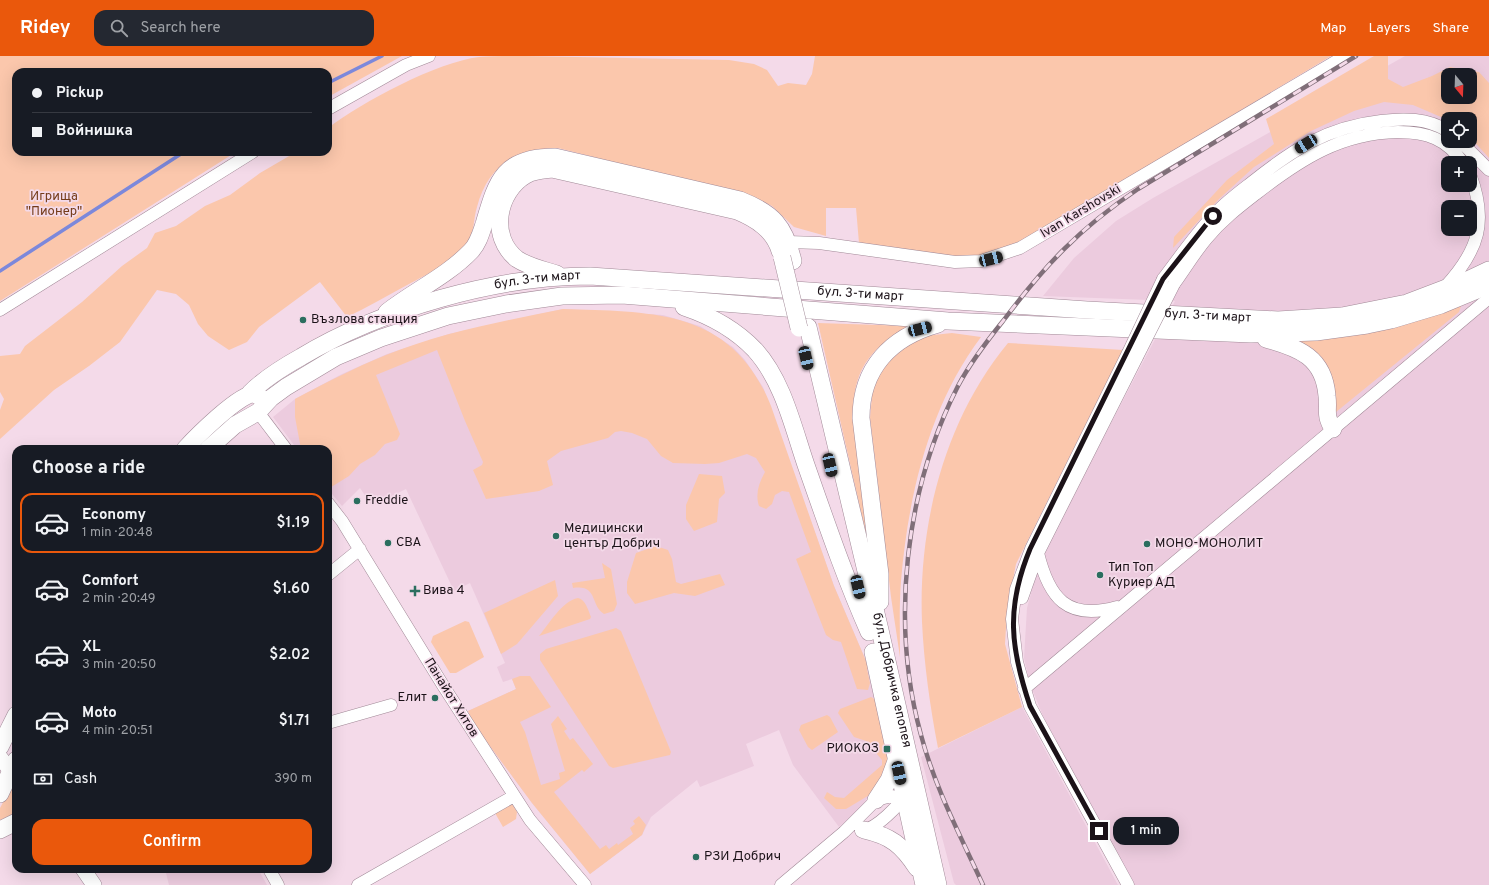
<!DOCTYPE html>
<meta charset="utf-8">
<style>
body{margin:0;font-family:Overpass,sans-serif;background:#242831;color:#f1f3f6;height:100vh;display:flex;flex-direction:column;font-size:15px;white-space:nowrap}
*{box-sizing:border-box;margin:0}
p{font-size:13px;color:#9ea1a6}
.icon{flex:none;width:22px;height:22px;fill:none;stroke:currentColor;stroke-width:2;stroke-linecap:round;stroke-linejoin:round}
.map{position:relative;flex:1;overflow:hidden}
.details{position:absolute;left:12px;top:389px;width:320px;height:428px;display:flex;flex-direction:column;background:#171b24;border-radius:12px;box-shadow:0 4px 16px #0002}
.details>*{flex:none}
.banner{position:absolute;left:12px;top:12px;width:320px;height:88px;border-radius:12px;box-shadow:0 4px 16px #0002;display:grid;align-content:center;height:88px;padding:0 20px;background:#171b24}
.needle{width:26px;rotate:161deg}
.tools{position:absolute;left:1441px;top:12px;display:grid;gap:8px}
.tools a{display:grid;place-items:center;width:36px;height:36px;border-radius:8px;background:#171b24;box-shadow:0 4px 16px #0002;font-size:20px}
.end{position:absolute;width:18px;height:18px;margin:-9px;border:5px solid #1b1218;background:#fff;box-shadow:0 0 0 2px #fff}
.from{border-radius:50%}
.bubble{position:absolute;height:28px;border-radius:12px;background:#171b24;box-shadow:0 4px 16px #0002;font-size:13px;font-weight:600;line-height:28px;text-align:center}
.car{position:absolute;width:12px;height:24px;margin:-12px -6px;border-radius:5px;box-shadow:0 0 3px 1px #0007;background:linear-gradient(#222 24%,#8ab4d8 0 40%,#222 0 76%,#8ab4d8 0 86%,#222 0)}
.banner b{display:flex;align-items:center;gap:14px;height:38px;font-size:15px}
.banner b+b{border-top:1px solid #363941}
.banner i{width:10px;height:10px;background:#f1f3f6}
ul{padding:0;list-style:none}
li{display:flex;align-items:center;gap:12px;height:60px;margin:0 8px 6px;padding:0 12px;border:2px solid transparent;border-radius:12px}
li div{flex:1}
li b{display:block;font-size:15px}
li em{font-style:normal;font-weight:600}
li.on{border-color:#ea580c}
li>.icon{width:36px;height:36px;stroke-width:1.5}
h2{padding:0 20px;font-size:18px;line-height:48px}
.pay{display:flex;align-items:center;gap:10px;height:44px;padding:0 20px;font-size:15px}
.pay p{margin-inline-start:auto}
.button{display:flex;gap:8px;margin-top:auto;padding:8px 20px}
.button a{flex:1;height:46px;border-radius:12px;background:#ea580c;color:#fff;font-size:16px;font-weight:600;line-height:46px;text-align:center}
header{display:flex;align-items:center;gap:24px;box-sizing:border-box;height:56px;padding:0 20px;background:#ea580c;color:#fff}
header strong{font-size:19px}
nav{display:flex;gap:22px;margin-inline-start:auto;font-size:14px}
.search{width:280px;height:36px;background:#242831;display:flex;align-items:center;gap:10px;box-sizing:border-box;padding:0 14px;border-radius:12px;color:#9ea1a6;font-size:15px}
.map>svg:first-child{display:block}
.built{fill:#eccbde;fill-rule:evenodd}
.green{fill:#fbc7ac;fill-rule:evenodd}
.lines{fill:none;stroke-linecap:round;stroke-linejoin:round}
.stream{stroke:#7c88db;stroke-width:3.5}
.minor-casing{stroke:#a18997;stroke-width:13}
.tertiary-casing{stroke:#a18997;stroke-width:16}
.secondary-casing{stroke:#a18997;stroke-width:18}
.minor{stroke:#fff;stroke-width:12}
.tertiary{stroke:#fff;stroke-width:15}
.secondary{stroke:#fff;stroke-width:17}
.rail-casing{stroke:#806f79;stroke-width:4.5}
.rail{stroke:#f4dae9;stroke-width:3;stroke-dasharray:9;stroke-linecap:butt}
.minor-bridge-casing{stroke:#a18997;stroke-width:13;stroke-linecap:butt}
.secondary-bridge-casing{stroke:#a18997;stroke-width:18;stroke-linecap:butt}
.minor-bridge{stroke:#fff;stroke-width:12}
.secondary-bridge{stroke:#fff;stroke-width:17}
.route{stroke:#1b1218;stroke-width:5}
.poi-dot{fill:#2b6e5f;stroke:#f4dae9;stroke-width:1.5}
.labels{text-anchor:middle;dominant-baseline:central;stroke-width:3.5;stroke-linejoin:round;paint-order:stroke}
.park-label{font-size:13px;fill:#743b19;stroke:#f4dae9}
.street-label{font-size:13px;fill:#1b1218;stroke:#f4dae9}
.poi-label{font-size:13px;fill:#1b1218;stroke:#f4dae9;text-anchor:start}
</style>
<header>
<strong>Ridey</strong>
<div class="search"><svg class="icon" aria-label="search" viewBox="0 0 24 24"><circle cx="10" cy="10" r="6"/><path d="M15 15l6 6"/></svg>Search here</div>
<nav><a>Map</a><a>Layers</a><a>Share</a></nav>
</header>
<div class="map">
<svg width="1489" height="829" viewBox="0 0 1489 829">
<rect width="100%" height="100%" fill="#f4dae9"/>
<path class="built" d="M1405,0H1489V829H1134L1043,660L1030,628L1024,602L1027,552L1041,501L1175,245L1043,240L1074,202L1116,165L1153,142ZM1448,19H1470V41H1448ZM1448,63H1470V85H1448ZM1448,107H1470V129H1448ZM1448,151H1470V173H1448Z
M563,253L663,259L700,270L733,291L745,304L763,331L834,530L869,612L888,704L871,738L858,754L839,771L793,709L779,674L746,688L754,710L700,731L697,724L651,761L642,779L590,818L532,747L475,670L468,655L516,633L512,623L503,626L497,611L505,607L470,527L454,535L406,433L372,450L360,432L342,450L328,433V393H297L273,361L295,343L342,318L387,298L449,278Z
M1022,651L1118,829H956L954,827L921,701Z
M165,813H258L267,829H169Z"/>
<path class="green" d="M0,0H402L328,41V16H16V96H236L0,245Z
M525,0L729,4L754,8L767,14L778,30L788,27L806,29L812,18L815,0H1331L1018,188L980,201H955L859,187L856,152H826V180L794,171L772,150L756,142L558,92C517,92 488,109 477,151C473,163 475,178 466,189C452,207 429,217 409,228C388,239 368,251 347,261L320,226L259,271L247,286L229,294L208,280L198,268L189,249L176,238L157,234L120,286L89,310L54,334L0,383V354L4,343L0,336V300L20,298L25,290L82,246L122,210L147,192L155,177L176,170L205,150L230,139L260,117L296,96H328V72C362,46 437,6 479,1C493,0 510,0 525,0Z
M1374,0H1388V23L1403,31L1432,20L1450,11L1479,16L1489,27V102L1470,81V63L1448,64L1413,49L1384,46L1354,55L1311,75L1254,111L1219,143L1173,192L1174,181L1227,124L1274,88L1266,63ZM1448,19H1470V41H1448Z
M1461,250L1459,256L1336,356L1331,326L1322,304L1300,285C1355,282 1408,268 1461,250Z
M563,253C654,256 732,253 771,350L834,530L869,612L867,613L870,627L868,634L857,633L841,586L833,584L826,579L796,503L811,496L789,436L782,435L775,439L772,448L766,453L759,450C755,438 759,427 765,416L756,402L747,398L719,407L705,408L673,407L661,400L647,383L632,377L621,375L615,376L608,382L561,395L547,405L553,429L539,435L486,443L473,414L482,409L483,406L465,365L437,294L376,319L400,378L397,384L385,388L375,399L360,408L349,420L328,433V393H301L295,361V343C325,327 354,312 386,299C443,276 504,265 563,253Z
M818,267L909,270C867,295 853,314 853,363L874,513Z
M952,277L981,281C929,350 908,441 901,525C899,550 900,576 900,601L891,541L870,362L873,329L888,305L904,292L924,280Z
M1008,287L1123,294L1016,508L1007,555L1005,588L1022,651L938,692C930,650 924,608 922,566C918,468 945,363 1008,287Z
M699,418L722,420L725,437L719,443L717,466L694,475L686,463V449Z
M656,490L668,494L672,503L676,526L681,528L720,518L725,529L695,540L674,537L635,548L627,537V526L636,497Z
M602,507L611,513L617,548L614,555L604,558C590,549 598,528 573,532L572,527L605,522Z
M555,524L558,540L517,588L501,598L484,557Z
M578,542C586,544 588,554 591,561L590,563L539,580C549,568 562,545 578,542Z
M465,565L469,566L484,601L456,617H450L431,586L433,580Z
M616,572L621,575L671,696L670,699L613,712L609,710L540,604V598L546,593Z
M520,620H530L551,651L520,666L525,676L541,729L560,723L559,717L565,715L551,668L558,660L567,673L564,675L570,684L573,682L593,708L584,716L582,714L554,736L600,793L606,789L609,793L617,787L618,789L633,778L630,772L635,768L633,765L639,760L646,769L642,779L590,818L532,747L475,670L468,655L516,633L512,623Z
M871,641L876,644L888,704L880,724L871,738L846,753H836L824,742L827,736L835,741L844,742L882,709V704L866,685L854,681L838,657L840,653Z
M827,659L830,661L838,676L812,694L808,691L799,674L801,669Z
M12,730L16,736V759L0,764V752Z
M511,746L517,756L516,763L503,771L495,757Z"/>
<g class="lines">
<path class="stream" d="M328,27L382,0
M0,215L184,96"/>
<defs>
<path id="minor" d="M328,53L406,9L429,0
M1460,85L1489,114
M788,186L819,187L955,206L981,205L1020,192L1345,0
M1163,223C1179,202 1194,180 1212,161C1223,148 1238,137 1251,127C1292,94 1327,71 1381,65C1404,62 1427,62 1448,75
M1174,228C1185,213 1195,196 1207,182C1222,164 1239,151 1257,137C1301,103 1341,77 1398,76C1427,76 1447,83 1463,107
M1445,231C1479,194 1488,165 1470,118
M0,254L253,96
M258,356L286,393
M328,447L342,465L444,631L530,764L585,829
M1038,497C1049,542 1067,565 1117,551
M328,519L360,493
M1022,542L1038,497L1137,301
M1024,633L1489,242
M328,667L391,649
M861,775C877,773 899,749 908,736
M269,813L278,829
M358,829L514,740
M781,829L844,776L876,744L892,740L910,744
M1128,829L1030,650L1017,606L1012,563L1016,533L1031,493L1128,297"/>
<path id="tertiary" d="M0,701L16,722
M83,813L94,829"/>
<g id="secondary">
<path d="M557,218C544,214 529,211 517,203C489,181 497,136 526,119C534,114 543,114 552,113L737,155C756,163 774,174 780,195"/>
<path d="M684,251C711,260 735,273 755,294C783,325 793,371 806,409C826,466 845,522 869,576"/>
<path d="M387,256C414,235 447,220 471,195C478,188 481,177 484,168C497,124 503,101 555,101L740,144C773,157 785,170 793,205"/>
<path id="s1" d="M808,271L880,574L938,829"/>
<path d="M1266,283C1299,292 1324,301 1327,340C1329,355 1324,358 1333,373"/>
<path id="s2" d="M250,337C265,322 283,311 301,301C381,253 497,220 590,220L1087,254L1278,264L1342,260L1407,247L1470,223L1489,214"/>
<path d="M185,393C196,381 240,337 254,338L259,340"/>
<path d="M208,393L235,369L258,356L271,342L286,331L336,301L381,282L448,260L506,248L562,240L622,239L948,265L1251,278L1316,276L1367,269L1391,264L1441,249L1489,229"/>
<path d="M880,546V518L861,362C861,312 891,281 938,268"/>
<path d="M873,596L924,829"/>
<path d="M0,691L16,659"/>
<path d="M0,738L16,704"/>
<path d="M876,744L889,724L896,705"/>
<path d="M0,774L16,766"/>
<path d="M864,774C891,780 902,789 917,812"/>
</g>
</defs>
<use href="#minor" class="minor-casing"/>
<use href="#tertiary" class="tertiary-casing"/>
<use href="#secondary" class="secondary-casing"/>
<use href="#minor" class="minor"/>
<use href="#tertiary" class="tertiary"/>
<use href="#secondary" class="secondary"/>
<defs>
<path id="rail" d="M983,829C960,779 935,732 921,679C890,566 905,434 958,330C970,307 987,285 1003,265C1045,209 1080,172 1138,133L1356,0"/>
</defs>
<use href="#rail" class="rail-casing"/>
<use href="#rail" class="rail"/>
<defs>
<path id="minor-bridge" d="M1128,297L1163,223
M1137,301L1174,228"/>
<path id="secondary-bridge" d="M782,201L799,272"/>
</defs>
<use href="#minor-bridge" class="minor-bridge-casing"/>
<use href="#secondary-bridge" class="secondary-bridge-casing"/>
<use href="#minor-bridge" class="minor-bridge"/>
<use href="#secondary-bridge" class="secondary-bridge"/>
</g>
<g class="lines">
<path class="route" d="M1099,775L1030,650C1010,591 1006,551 1030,493L1163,223L1213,160"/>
</g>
<g class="poi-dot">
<circle cx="303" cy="264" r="4"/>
<circle cx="357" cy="445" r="4"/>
<circle cx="556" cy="480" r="4"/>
<circle cx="388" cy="487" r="4"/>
<circle cx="1147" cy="488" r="4"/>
<circle cx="1100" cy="519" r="4"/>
<path d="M413 529h4v4h4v4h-4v4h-4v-4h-4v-4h4z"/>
<circle cx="435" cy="642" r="4"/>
<rect x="883" y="689" width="8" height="8" rx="2"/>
<circle cx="696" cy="801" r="4"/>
</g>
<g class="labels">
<g class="park-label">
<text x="54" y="141">Игрища<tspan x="54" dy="15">"Пионер"</tspan></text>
</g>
<g class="street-label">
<text transform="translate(1081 156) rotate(-31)">Ivan Karshovski</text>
<text stroke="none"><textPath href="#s2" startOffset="313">бул. 3-ти март</textPath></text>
<text stroke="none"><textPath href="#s2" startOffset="637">бул. 3-ти март</textPath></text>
<text stroke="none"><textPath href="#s2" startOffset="985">бул. 3-ти март</textPath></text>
<text stroke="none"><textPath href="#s1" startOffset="363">бул. Добричка епопея</textPath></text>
<text transform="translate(451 642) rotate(58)">Панайот Хитов</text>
</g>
<g class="poi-label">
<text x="311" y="264">Възлова станция</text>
<text x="365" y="445">Freddie</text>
<text x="564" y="473">Медицински<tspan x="564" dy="15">център Добрич</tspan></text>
<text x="396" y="487">CBA</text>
<text x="1155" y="488">МОНО-МОНОЛИТ</text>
<text x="1108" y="512">Тип Топ<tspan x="1108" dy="15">Куриер АД</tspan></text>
<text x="423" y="535">Вива 4</text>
<text x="427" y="642" text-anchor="end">Елит</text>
<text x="879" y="693" text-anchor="end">РИОКОЗ</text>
<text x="704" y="801">РЗИ Добрич</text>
</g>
</g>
</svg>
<div class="tools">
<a><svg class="needle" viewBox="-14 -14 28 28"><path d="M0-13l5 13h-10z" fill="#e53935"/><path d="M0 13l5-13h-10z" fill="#9ea1a6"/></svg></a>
<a><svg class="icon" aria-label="locate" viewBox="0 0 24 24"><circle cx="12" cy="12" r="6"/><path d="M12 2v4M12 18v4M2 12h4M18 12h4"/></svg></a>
<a>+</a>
<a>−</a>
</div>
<i class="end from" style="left:1213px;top:160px"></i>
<i class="end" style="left:1099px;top:775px"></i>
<div class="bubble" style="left:1113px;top:761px;width:66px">1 min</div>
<i class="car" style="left:1306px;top:88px;rotate:238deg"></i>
<i class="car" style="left:991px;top:203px;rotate:76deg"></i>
<i class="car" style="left:920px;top:273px;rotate:75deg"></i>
<i class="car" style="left:806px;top:302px;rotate:167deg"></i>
<i class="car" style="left:830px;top:409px;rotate:167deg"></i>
<i class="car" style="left:858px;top:531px;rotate:167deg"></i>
<i class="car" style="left:899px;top:717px;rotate:168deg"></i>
<div class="banner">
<b><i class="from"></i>Pickup</b>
<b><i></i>Войнишка</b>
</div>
<section class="details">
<h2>Choose a ride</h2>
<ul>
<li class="on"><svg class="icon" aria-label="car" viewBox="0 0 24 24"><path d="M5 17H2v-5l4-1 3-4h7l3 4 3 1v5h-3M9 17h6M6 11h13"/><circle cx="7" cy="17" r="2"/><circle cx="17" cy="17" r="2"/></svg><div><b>Economy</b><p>1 min · 20:48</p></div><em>$1.19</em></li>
<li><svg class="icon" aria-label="car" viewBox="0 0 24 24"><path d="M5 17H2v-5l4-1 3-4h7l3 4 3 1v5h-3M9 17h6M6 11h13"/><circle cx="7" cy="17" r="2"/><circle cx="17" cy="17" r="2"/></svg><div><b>Comfort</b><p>2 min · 20:49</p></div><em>$1.60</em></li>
<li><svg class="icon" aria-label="car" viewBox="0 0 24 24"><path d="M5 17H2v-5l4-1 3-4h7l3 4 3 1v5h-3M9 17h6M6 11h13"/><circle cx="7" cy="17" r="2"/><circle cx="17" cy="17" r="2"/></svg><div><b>XL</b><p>3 min · 20:50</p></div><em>$2.02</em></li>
<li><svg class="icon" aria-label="car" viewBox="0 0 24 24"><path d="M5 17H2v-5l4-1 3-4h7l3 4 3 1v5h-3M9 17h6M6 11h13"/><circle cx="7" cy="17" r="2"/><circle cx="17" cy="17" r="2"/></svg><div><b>Moto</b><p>4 min · 20:51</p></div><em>$1.71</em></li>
</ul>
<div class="pay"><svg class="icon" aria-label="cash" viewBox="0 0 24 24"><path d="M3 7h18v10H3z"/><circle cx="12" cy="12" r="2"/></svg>Cash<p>390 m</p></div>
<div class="button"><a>Confirm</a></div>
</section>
</div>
